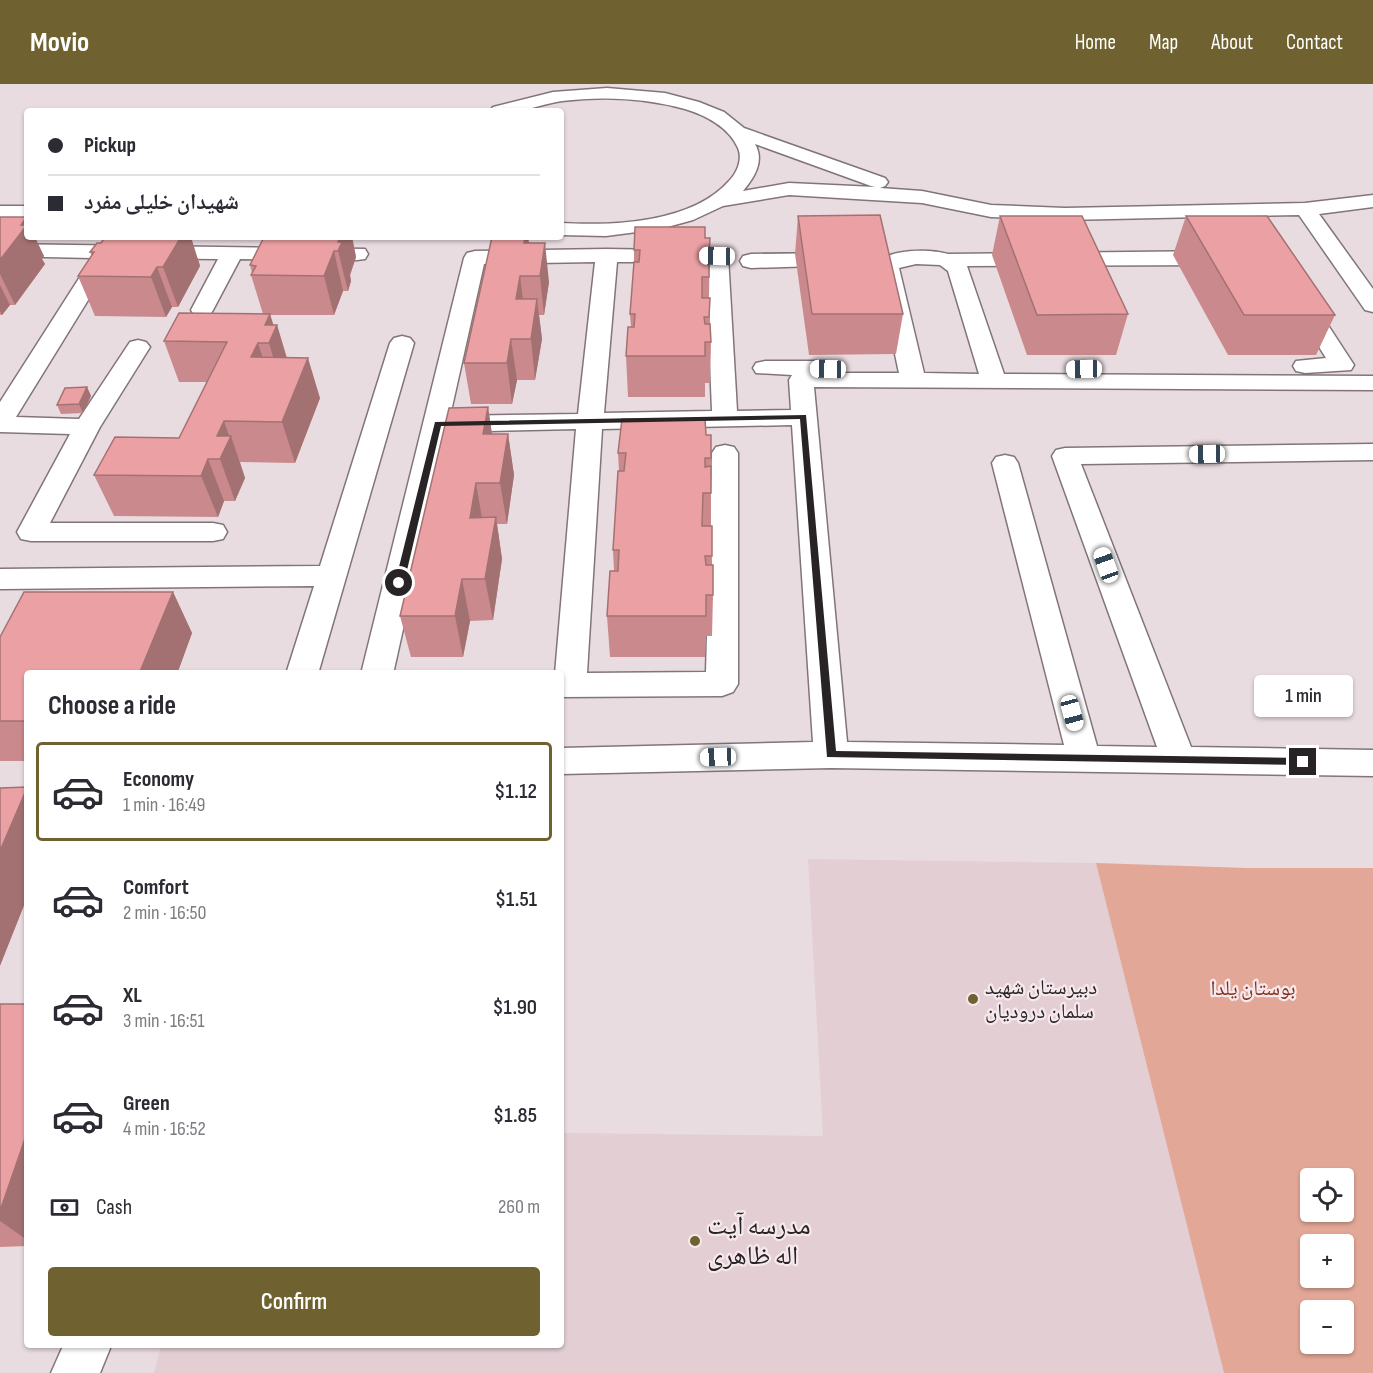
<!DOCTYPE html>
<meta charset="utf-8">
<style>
body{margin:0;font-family:"Sofia Sans Condensed","Noto Naskh Arabic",sans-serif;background:#f2f2f3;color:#2b2b33;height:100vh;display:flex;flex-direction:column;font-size:22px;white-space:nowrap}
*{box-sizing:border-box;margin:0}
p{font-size:20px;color:#7c7c81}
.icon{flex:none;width:33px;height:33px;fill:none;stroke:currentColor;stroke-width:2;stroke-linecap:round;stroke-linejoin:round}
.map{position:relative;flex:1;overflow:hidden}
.details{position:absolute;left:24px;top:586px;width:540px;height:678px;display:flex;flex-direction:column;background:#fff;border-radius:6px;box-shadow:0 2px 4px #0004}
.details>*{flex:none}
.guide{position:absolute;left:24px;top:24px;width:540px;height:132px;border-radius:6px;box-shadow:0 2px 4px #0004;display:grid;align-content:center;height:132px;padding:0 24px;background:#fff}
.controls{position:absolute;left:1300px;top:1084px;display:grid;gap:12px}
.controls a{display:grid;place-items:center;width:54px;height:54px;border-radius:6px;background:#fff;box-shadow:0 2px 4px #0004;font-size:30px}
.end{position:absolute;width:27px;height:27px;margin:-14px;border:8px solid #282324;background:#fff;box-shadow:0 0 0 3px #fff}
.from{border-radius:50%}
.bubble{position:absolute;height:42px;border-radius:6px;background:#fff;box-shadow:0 2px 4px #0004;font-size:20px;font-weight:600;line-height:42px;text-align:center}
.car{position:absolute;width:18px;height:36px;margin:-18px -9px;border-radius:8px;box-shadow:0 0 4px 2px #0007;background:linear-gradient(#fff 24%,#345 0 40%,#fff 0 76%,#345 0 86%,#fff 0)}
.guide b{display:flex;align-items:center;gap:21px;height:57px;font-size:22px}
.guide b+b{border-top:2px solid #e1e1e2}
.guide i{width:15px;height:15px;background:#2b2b33}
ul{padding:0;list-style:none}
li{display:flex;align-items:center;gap:18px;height:99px;margin:0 12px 9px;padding:0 12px;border:3px solid transparent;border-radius:6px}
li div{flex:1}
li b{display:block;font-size:22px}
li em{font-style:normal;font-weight:600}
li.active{border-color:#6f6230}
li>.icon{width:54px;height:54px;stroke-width:1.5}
h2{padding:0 24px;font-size:27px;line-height:72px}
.pay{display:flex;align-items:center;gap:15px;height:66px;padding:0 24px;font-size:22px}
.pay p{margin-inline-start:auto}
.primary-button{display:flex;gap:12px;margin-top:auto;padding:12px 24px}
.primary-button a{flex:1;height:69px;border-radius:6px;background:#6f6230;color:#fff;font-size:24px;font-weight:600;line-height:69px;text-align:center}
header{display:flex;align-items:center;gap:36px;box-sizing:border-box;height:84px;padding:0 30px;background:#6f6230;color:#fff}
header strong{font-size:28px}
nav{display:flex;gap:33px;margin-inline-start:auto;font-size:21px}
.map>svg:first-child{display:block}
.built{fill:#e3ced4}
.green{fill:#e3a797;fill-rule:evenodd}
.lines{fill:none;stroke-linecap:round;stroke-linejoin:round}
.minor-casing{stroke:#817579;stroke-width:3}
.minor{fill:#fff;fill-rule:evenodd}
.wall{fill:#ca8a8d}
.shaded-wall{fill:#a47173}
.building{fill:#eba1a4;stroke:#a47173;stroke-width:1.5}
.route{fill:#282324}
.poi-dot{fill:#6f6230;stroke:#f6e9ed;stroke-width:2}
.labels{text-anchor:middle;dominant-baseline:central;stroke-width:4.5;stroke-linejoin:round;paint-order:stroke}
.poi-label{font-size:21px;fill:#282324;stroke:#f6e9ed;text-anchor:start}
.park-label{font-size:21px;fill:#823019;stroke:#f6e9ed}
.near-poi-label{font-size:26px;fill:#282324;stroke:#f6e9ed;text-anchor:start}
</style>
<header>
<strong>Movio</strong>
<nav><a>Home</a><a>Map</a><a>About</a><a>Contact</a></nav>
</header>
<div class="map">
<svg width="1373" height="1289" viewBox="0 0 1373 1289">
<rect width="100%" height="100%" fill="#e9dce0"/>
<path class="built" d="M808,775L1096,779L1224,1289H154L161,1262H561V1049L823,1052Z"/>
<path class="green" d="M1096,779L1246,784H1373V1289H1224ZM1311,1095H1344V1128H1311ZM1311,1161H1344V1194H1311ZM1311,1227H1344V1260H1311Z"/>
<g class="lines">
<defs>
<path id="minor" d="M607,4L665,9L699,18L724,28L744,44L885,94L888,98L885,102L880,104L922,107L991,121L1065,124L1305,119L1373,111V123L1319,130L1373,205V228L1365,226L1299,131L1065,136L991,133L922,119L789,111L723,122L693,136L660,145L606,152L561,151V139C613,142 692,139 729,97C737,89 743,75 738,64C729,43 705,31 685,25C646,14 602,12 562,17C547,19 532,25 517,27C508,28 499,27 490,27L493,23L553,8ZM755,60L871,102L875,103L789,99L743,107C754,94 765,77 755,60Z
M0,122H27V134H0Z
M0,160L365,165L368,170L365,175L357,176L240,175L213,226L210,231L202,233L194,231L191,226L218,175L114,174L16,333L79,335L130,258L138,256L146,258L150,263L100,343L50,439H213L223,441L227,448L223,455L213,457H31L21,455L17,448L70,350L0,348V318L92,174L0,172Z
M607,165L725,167L728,172L737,327L791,326L789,296L792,291L756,289L753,284L756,279L765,277H825L834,279L837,284L834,289H899L876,181C887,164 930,165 948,170L1220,167L1228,169L1231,174L1228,179L1220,181L967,182L1004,290L1373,292V306L814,303L847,658L1064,661L992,379L996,373L1005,371L1014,373L1018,379L1097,662L1157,663L1052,372L1056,366L1065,364L1373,360V376L1081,380L1191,663L1373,666V692L831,684L561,690V664L813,658L792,341L602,345L587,589L706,588L712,369L716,363L725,361L734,363L738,369V600L733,608L722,612L561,613V590H555L576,345L447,348L393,590H361L464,174L467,169L475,167ZM595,178L578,330L450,332L484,180ZM617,178H706L712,327L604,329ZM916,180L940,181L948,187L979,290L924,289L899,184Z
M839,169L847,171L850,176L847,181L751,184L743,182L740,177L743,172L751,170Z
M1300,208L1308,210L1311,215L1354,281L1351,286L1305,289L1296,287L1293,282L1296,277L1326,274L1289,215L1292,210Z
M402,252L410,254L414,259L318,590H286L314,502L0,505V485L320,482L390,259L394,254Z
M63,1262H111L100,1289H51Z"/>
</defs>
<use href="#minor" class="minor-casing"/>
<use href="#minor" class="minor"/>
</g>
<path class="wall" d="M798,132L903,230L896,270L809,271L795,170Z
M1000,132L1128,230L1116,271H1027L992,171Z
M1186,132L1335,231L1316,271H1228L1173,171Z
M0,133L44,172L42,175L45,180L15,221H10L2,231H0Z
M264,153H352L356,173L350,191L351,197L348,207H343L334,231H270L273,241H277L287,274L320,314L295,379L240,378L245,394L235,417H224L218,433L114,432L94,391L179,354L207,298H179L164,257L263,230L251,191L252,189L250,181Z
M492,153H528L529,159L549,198L544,231H539L542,255L535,296H517L512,320H471L464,279Z
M705,154H710L709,214L711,258L710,299H705V313H628L626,272L631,243L630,230L634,178V166Z
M90,168L198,174L200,182L178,223H172L166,233L95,232L78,192L92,172Z
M87,303L91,312L83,329L61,330L57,321Z
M488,323L492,350H508L514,391L507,440H497L502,475L493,536L470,537L463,573H411L400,532Z
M706,351H711V442L713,511L712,552H706L705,573H610L607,532L614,487L613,466L619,387L618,369Z
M173,508L192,549L177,590H27V677H0V553Z
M0,920H27V1162L0,1163Z"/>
<path class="shaded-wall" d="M27,133V153H35L44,172L42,175L45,180L15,221L0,190V176L21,141Z
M181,153H191L200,182L178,223L163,183Z
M340,153H352L356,173L350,191L351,197L348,207L338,167V158Z
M525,153H528L531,180L524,159Z
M545,159L549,198L544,231L540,192Z
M334,167L343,207L334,231L324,192Z
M157,183L172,223L166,233L151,193Z
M520,192L525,231L516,215Z
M0,201L10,221L2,231L0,227Z
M537,215L542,255L535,296L531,255Z
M270,230L275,246L277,241L289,282L281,300L269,259L265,241Z
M511,255L517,296L512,320L507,279Z
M258,259L271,299L251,273Z
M308,274L320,314L295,379L282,338Z
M87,303L91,312L83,329L79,320Z
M488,323L494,365L483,350Z
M224,337L230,354L231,352L245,394L235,417L220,375L217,352Z
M508,350L514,391L507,440L500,399Z
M208,375L224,417L218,433L201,392Z
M476,399L483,440L470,434Z
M496,433L502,475L493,536L485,495Z
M462,495L470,537L463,573L455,532Z
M173,508L192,549L177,590H139Z
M27,704V814L0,882V767Z
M27,1049V1156L0,1137V1127Z"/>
<path class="building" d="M880,131L903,230H812L798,132Z
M1000,132H1082L1128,230L1037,231Z
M1186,132H1267L1335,231H1244Z
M0,133H27L21,141H27L0,176Z
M635,143H705V154H710L709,170H704L705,175H709V193H702V214H710L709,233H704L705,240H710L711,258H705V272H626L628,243H634L635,230H630L634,178H639L640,166H634Z
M105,153H181L163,183H157L151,193L78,192L94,168H90L97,159H101Z
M264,153H340L338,158H342L338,167H334L324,192L251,191L256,182L250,181Z
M492,153H525L524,159H545L540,192H520L516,215H537L531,255H511L507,279H464Z
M179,229L270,230L265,241H277L269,259H258L251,273L308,274L282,338L224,337L217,352H231L220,375H208L201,392L94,391L115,353L179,354L227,258L164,257Z
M87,303L79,320L57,321L65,304Z
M488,323L483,350H508L500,399H476L470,434L496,433L485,495H462L455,532H400L449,324Z
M622,335H705L706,351H711V374H705V383L711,382V409H703L702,442H712V472H705L706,481H713V511H706V532H607L610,487H618L619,466H613L618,387H624L626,369H618Z
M24,508H173L139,590H27V637H0V553Z
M27,703V704L0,767V704Z
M0,920H27V1049L0,1127Z"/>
<path class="route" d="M806,331L836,667L1303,674L1306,675V681L827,673L800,335L441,342L404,499L399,502L395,499L435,338Z"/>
<g class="poi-dot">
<circle cx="973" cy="915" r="6"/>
<circle cx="695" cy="1157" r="6"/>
</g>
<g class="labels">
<g class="poi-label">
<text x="985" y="903">دبیرستان شهید<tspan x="985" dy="24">سلمان درودیان</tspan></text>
</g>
<g class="park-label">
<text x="1253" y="904">بوستان یلدا</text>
</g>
<g class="near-poi-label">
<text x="707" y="1142">مدرسه آیت<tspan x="707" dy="30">اله ظاهری</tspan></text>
</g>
</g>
</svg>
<div class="controls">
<a><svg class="icon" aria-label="locate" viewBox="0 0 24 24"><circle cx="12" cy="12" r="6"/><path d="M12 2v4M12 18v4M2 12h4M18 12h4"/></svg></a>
<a>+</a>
<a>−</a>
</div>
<i class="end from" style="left:399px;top:499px"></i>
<i class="end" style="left:1303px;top:678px"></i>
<div class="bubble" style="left:1254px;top:591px;width:99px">1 min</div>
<i class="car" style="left:717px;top:172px;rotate:271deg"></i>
<i class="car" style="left:828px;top:285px;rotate:271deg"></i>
<i class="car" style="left:1084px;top:285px;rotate:269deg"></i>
<i class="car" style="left:1207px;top:370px;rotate:269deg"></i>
<i class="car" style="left:1106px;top:481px;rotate:340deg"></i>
<i class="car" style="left:1072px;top:629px;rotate:165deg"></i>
<i class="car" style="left:718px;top:673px;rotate:268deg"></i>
<div class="guide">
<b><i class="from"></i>Pickup</b>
<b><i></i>شهیدان خلیلی مفرد</b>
</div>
<section class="details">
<h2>Choose a ride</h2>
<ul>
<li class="active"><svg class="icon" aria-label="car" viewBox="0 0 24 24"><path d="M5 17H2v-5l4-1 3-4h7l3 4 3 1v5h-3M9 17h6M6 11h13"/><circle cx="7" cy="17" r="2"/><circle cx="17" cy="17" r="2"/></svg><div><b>Economy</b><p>1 min · 16:49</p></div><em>$1.12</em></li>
<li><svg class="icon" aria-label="car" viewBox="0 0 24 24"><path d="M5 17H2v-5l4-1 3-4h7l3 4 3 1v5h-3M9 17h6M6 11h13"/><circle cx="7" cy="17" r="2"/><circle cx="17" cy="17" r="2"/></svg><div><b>Comfort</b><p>2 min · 16:50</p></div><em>$1.51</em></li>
<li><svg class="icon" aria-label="car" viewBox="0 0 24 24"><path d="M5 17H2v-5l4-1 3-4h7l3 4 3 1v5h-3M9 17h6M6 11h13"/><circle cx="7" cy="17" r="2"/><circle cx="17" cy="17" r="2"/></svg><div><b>XL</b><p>3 min · 16:51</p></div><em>$1.90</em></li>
<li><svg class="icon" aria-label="car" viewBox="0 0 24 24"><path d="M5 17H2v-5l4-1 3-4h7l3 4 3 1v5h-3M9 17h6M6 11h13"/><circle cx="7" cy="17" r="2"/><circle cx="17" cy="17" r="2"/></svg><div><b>Green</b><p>4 min · 16:52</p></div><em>$1.85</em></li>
</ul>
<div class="pay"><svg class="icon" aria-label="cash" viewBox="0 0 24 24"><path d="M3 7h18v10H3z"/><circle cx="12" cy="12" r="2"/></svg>Cash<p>260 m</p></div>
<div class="primary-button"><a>Confirm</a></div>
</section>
</div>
